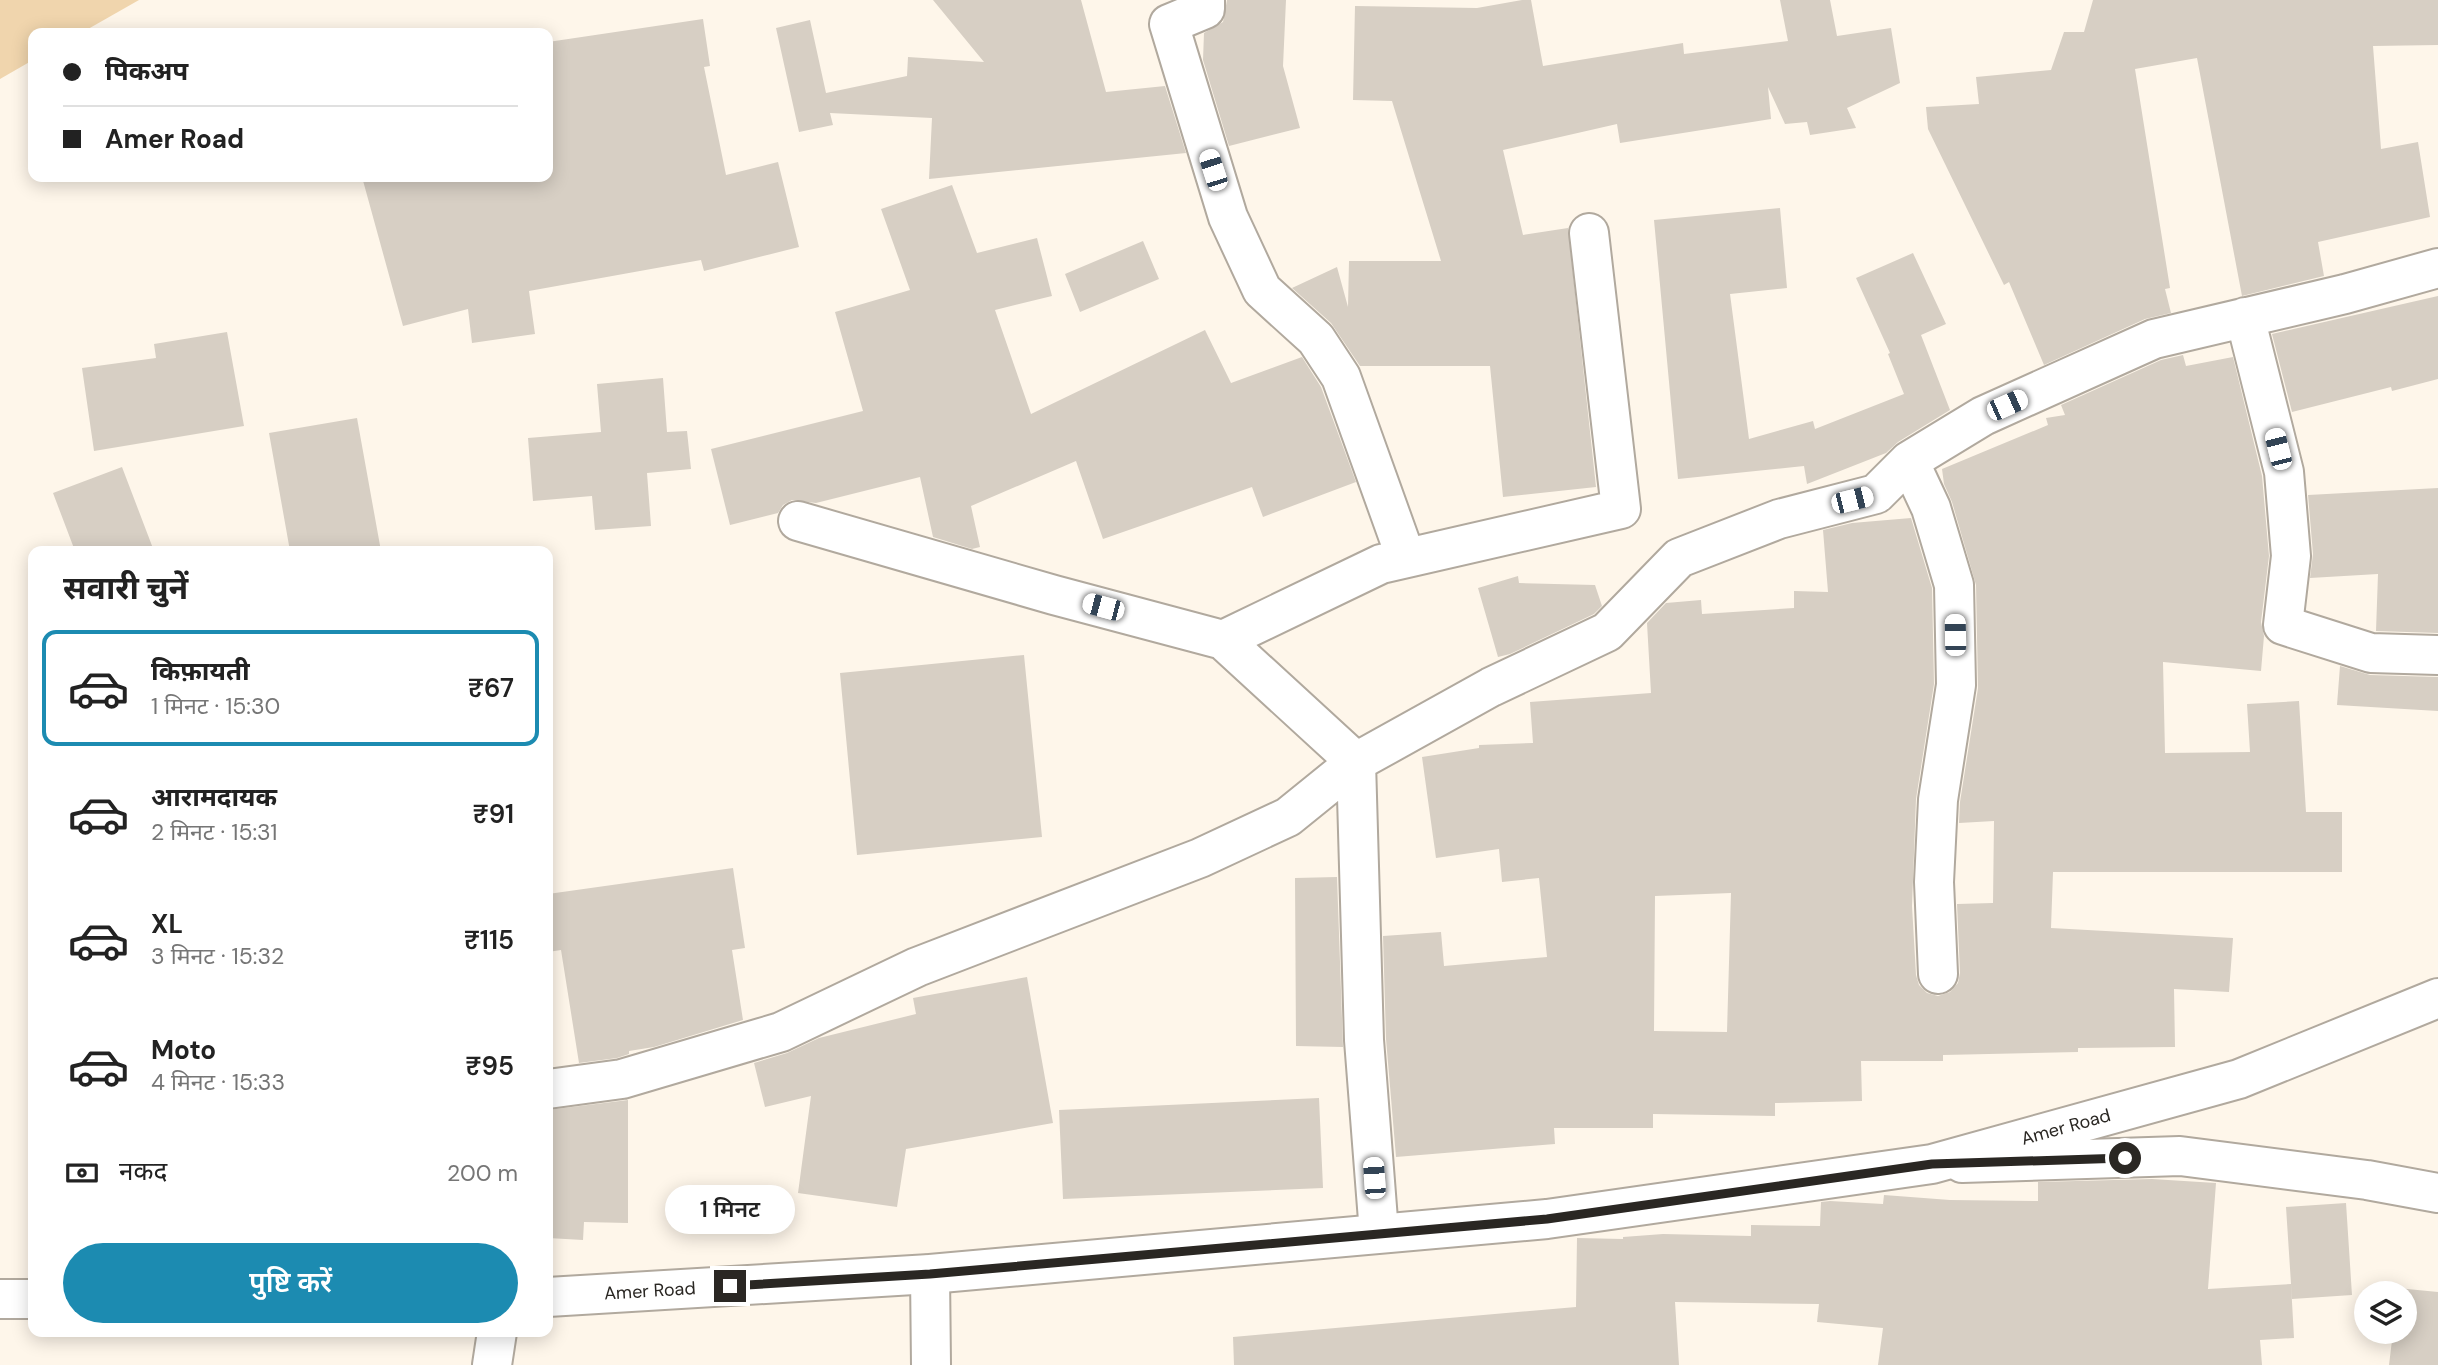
<!DOCTYPE html>
<html lang="hi">
<meta charset="utf-8">
<style>
body{margin:0;font-family:"DM Sans","Noto Sans Devanagari",sans-serif;background:#f2f2f2;color:#222;height:100vh;display:flex;flex-direction:column;font-size:26px;white-space:nowrap}
*{box-sizing:border-box;margin:0}
p{font-size:23px;color:#767676}
.icon{flex:none;width:38px;height:38px;fill:none;stroke:currentColor;stroke-width:2;stroke-linecap:round;stroke-linejoin:round}
.map{position:relative;flex:1;overflow:hidden}
.sheet{position:absolute;left:28px;top:546px;width:525px;height:791px;display:flex;flex-direction:column;background:#fff;border-radius:14px;box-shadow:0 4px 18px #0003}
.sheet>*{flex:none}
.hud{position:absolute;left:28px;top:28px;width:525px;height:154px;border-radius:14px;box-shadow:0 4px 18px #0003;display:grid;align-content:center;height:154px;padding:0 35px;background:#fff}
.tools{position:absolute;left:2354px;top:1281px;display:grid;gap:14px}
.tools a{display:grid;place-items:center;width:63px;height:63px;border-radius:50%;background:#fff;box-shadow:0 4px 18px #0003;font-size:35px}
.end{position:absolute;width:32px;height:32px;margin:-16px;border:9px solid #2a2723;background:#fff;box-shadow:0 0 0 4px #fff}
.from{border-radius:50%}
.bubble{position:absolute;height:49px;border-radius:24px;background:#fff;box-shadow:0 4px 18px #0003;font-size:23px;font-weight:600;line-height:49px;text-align:center}
.car{position:absolute;width:21px;height:42px;margin:-21px -10px;border-radius:9px;box-shadow:0 0 5px 2px #0007;background:linear-gradient(#fff 24%,#345 0 40%,#fff 0 76%,#345 0 86%,#fff 0)}
.hud b{display:flex;align-items:center;gap:24px;height:66px;font-size:26px}
.hud b+b{border-top:2px solid #e0e0e0}
.hud i{width:18px;height:18px;background:#222}
ul{padding:0;list-style:none}
li{display:flex;align-items:center;gap:21px;height:116px;margin:0 14px 10px;padding:0 21px;border:4px solid transparent;border-radius:14px}
li div{flex:1}
li b{display:block;font-size:26px}
li em{font-style:normal;font-weight:600}
li.active{border-color:#1c8bb1}
li>.icon{width:63px;height:63px;stroke-width:1.5}
h2{padding:0 35px;font-size:32px;line-height:84px}
.pay{display:flex;align-items:center;gap:18px;height:77px;padding:0 35px;font-size:26px}
.pay p{margin-inline-start:auto}
.button{display:flex;gap:14px;margin-top:auto;padding:14px 35px}
.button a{flex:1;height:80px;border-radius:42px;background:#1c8bb1;color:#fff;font-size:28px;font-weight:600;line-height:80px;text-align:center}
.map>svg:first-child{display:block}
.green{fill:#f0d5ad}
.building{fill:#d7cfc4;fill-rule:evenodd}
.lines{fill:none;stroke-linecap:round;stroke-linejoin:round}
.street-casing{stroke:#b1a99e;stroke-width:42}
.secondary-casing{stroke:#b1a99e;stroke-width:42}
.street{stroke:#fff;stroke-width:38}
.secondary{stroke:#fff;stroke-width:38}
.route{stroke:#2a2723;stroke-width:9}
.labels{text-anchor:middle;dominant-baseline:central;stroke-width:5;stroke-linejoin:round;paint-order:stroke}
.street-label{font-size:18px;fill:#2a2723;stroke:#fef6ea}
</style>
<div class="map">
<svg width="2438" height="1365" viewBox="0 0 2438 1365">
<rect width="100%" height="100%" fill="#fef6ea"/>
<path class="green" d="M0,0H139L81,33H33V60L0,79Z"/>
<path class="building" d="M933,0H1081L1106,92L1165,86L1186,153L929,179L932,118L830,113L833,125L799,132L776,28L810,20L826,93L907,76L908,57L984,62Z
M1227,0H1286L1283,66L1300,128L1229,146L1203,60L1204,33L1223,22Z
M1522,0H1531L1543,66L1683,43L1684,54L1788,41L1780,0H1830L1837,36L1891,28L1900,83L1847,108L1856,128L1810,135L1807,122L1785,124L1768,87L1771,119L1620,143L1617,124L1503,150L1523,235L1568,228L1596,487L1503,497L1490,366H1360L1331,323L1292,288L1337,267L1348,307L1349,261H1441L1392,101L1353,100L1355,6L1477,8Z
M2093,0H2438V45L2373,46L2381,149L2418,142L2430,217L2318,242L2324,276L2242,296L2197,58L2135,69L2170,288L2165,289L2171,313L2145,319L2044,365L2009,282L2004,285L1928,129L1926,107L1979,104L1976,77L2051,70L2064,32H2084Z
M703,19L710,66L704,67L726,175L778,162L799,247L704,271L701,260L529,291L535,334L472,343L468,309L403,326L362,177H548V42Z
M952,185L977,253L1037,238L1052,296L995,310L1031,414L1205,330L1231,383L1302,357L1321,387L1356,482L1263,517L1252,487L1103,539L1076,461L971,506L980,547L972,549L933,537L920,477L816,503L792,500L783,505L778,513L730,525L711,449L863,411L835,312L910,290L881,209Z
M1780,208L1787,288L1730,294L1749,439L1813,421L1815,429L1904,394L1888,354L1890,353L1856,278L1913,253L1946,324L1921,335L1950,410L1898,442L1886,453L1807,484L1804,466L1678,479L1654,220Z
M1143,241L1159,279L1080,312L1065,274Z
M2438,296V379L2392,391L2391,387L2292,412L2272,334Z
M227,332L244,426L94,451L82,368L156,358L154,344Z
M2183,355L2186,366L2233,357L2262,476L2269,556L2261,622L2264,636L2261,671L2163,662L2165,753L2250,752L2247,704L2299,701L2306,812H2342V872H2053L2051,928L2233,938L2229,992L2174,989L2175,1047L2078,1048V1052L1943,1055V1061H1861L1862,1101L1775,1103V1116L1653,1114V1128H1554L1555,1144L1396,1157L1386,1039L1383,936L1441,932L1444,966L1547,957L1539,878L1502,882L1499,849L1436,858L1422,757L1479,748V745L1533,743L1530,702L1651,693L1647,623L1666,603L1701,600L1702,614L1794,608V591L1828,592L1823,530L1852,523L1911,518L1932,588L1934,684L1916,799L1912,906L1916,975L1919,985L1927,993L1938,996L1950,992L1958,983L1960,973L1957,904L1993,903L1994,821L1959,823L1960,802L1978,688L1976,585L1952,502L1944,484L1942,469L2048,425L2046,418L2065,415L2061,405L2161,360ZM1731,893L1727,1032L1654,1031L1655,896Z
M663,378L667,432L687,431L691,469L647,473L651,526L595,530L592,496L533,501L528,438L601,432L597,384Z
M357,418L381,551H290L269,433Z
M122,467L154,551H75L53,493Z
M2438,488V633L2376,631L2378,574L2310,578L2313,554L2308,495Z
M1518,576L1519,583L1595,585L1602,606L1594,614L1510,654L1498,657L1478,588Z
M1024,655L1042,837L857,855L840,673Z
M2340,666L2370,675L2438,677V711L2337,705Z
M733,868L745,948L732,950L743,1020L654,1047L629,1051V1054L617,1058L579,1063L561,950L548,952V894Z
M1337,877L1343,1047L1296,1046L1295,878Z
M1027,977L1053,1123L906,1149L897,1207L798,1193L811,1096L765,1107L754,1063L787,1053L819,1038L916,1014L913,998Z
M1319,1098L1323,1188L1063,1199L1059,1110Z
M628,1100V1223L584,1222L583,1240L548,1238V1110Z
M2152,1179L2216,1183L2208,1289L2291,1284L2294,1338L2260,1340L2262,1365H1878L1883,1328L1817,1322L1819,1304L1675,1302L1679,1365H1234L1233,1337L1576,1307L1577,1238L1623,1239V1237L1663,1234L1751,1236V1225L1820,1226L1821,1202L1830,1201L1883,1204L1884,1195L1950,1200L2038,1201V1182Z
M2346,1203L2352,1295L2292,1299L2286,1207Z
M2397,1288L2438,1292V1365H2389L2393,1332H2404V1293H2396Z"/>
<g class="lines">
<defs>
<path id="street" d="M1205,0V9L1169,24L1228,217L1262,290L1316,339L1341,377L1406,558
M2245,317L2284,472L2291,556L2283,625L2371,653L2438,655
M1909,461L1931,508L1954,585L1956,685L1938,800L1934,882L1938,974
M798,521L1054,595L1223,640L1356,762L1364,1040L1379,1233
M1223,640L1381,564L1621,509L1589,233
M548,1089L622,1079L781,1032L917,967L1200,858L1288,817L1356,762L1491,687L1607,632L1679,558L1779,519L1876,494L1909,461L1983,416L2154,339L2345,294L2438,268
M1962,1163L2180,1156L2367,1180L2438,1193
M930,1274L931,1365
M492,1365L497,1332"/>
<g id="secondary">
<path id="s1" d="M548,1297L930,1274L1547,1219L1932,1164L2239,1079L2438,998"/>
<path d="M0,1299H33"/>
</g>
</defs>
<use href="#street" class="street-casing"/>
<use href="#secondary" class="secondary-casing"/>
<use href="#street" class="street"/>
<use href="#secondary" class="secondary"/>
</g>
<g class="lines">
<path class="route" d="M730,1286L930,1274L1547,1219L1932,1164L2125,1158"/>
</g>
<g class="labels">
<g class="street-label">
<text stroke="none"><textPath href="#s1" startOffset="1530">Amer Road</textPath></text>
<text stroke="none"><textPath href="#s1" startOffset="102">Amer Road</textPath></text>
</g>
</g>
</svg>
<div class="tools">
<a><svg class="icon" aria-label="layers" viewBox="0 0 24 24"><path d="M12 4l9 5-9 5-9-5zM3 14l9 5 9-5"/></svg></a>
</div>
<i class="end from" style="left:2125px;top:1158px"></i>
<i class="end" style="left:730px;top:1286px"></i>
<div class="bubble" style="left:665px;top:1185px;width:130px">1 मिनट</div>
<i class="car" style="left:1213px;top:170px;rotate:342deg"></i>
<i class="car" style="left:2007px;top:405px;rotate:66deg"></i>
<i class="car" style="left:2278px;top:449px;rotate:346deg"></i>
<i class="car" style="left:1852px;top:500px;rotate:76deg"></i>
<i class="car" style="left:1103px;top:607px;rotate:285deg"></i>
<i class="car" style="left:1955px;top:635px;rotate:359deg"></i>
<i class="car" style="left:1374px;top:1178px;rotate:356deg"></i>
<div class="hud">
<b><i class="from"></i>पिकअप</b>
<b><i></i>Amer Road</b>
</div>
<section class="sheet">
<h2>सवारी चुनें</h2>
<ul>
<li class="active"><svg class="icon" aria-label="car" viewBox="0 0 24 24"><path d="M5 17H2v-5l4-1 3-4h7l3 4 3 1v5h-3M9 17h6M6 11h13"/><circle cx="7" cy="17" r="2"/><circle cx="17" cy="17" r="2"/></svg><div><b>किफ़ायती</b><p>1 मिनट · 15:30</p></div><em>₹67</em></li>
<li><svg class="icon" aria-label="car" viewBox="0 0 24 24"><path d="M5 17H2v-5l4-1 3-4h7l3 4 3 1v5h-3M9 17h6M6 11h13"/><circle cx="7" cy="17" r="2"/><circle cx="17" cy="17" r="2"/></svg><div><b>आरामदायक</b><p>2 मिनट · 15:31</p></div><em>₹91</em></li>
<li><svg class="icon" aria-label="car" viewBox="0 0 24 24"><path d="M5 17H2v-5l4-1 3-4h7l3 4 3 1v5h-3M9 17h6M6 11h13"/><circle cx="7" cy="17" r="2"/><circle cx="17" cy="17" r="2"/></svg><div><b>XL</b><p>3 मिनट · 15:32</p></div><em>₹115</em></li>
<li><svg class="icon" aria-label="car" viewBox="0 0 24 24"><path d="M5 17H2v-5l4-1 3-4h7l3 4 3 1v5h-3M9 17h6M6 11h13"/><circle cx="7" cy="17" r="2"/><circle cx="17" cy="17" r="2"/></svg><div><b>Moto</b><p>4 मिनट · 15:33</p></div><em>₹95</em></li>
</ul>
<div class="pay"><svg class="icon" aria-label="cash" viewBox="0 0 24 24"><path d="M3 7h18v10H3z"/><circle cx="12" cy="12" r="2"/></svg>नकद<p>200 m</p></div>
<div class="button"><a>पुष्टि करें</a></div>
</section>
</div>
